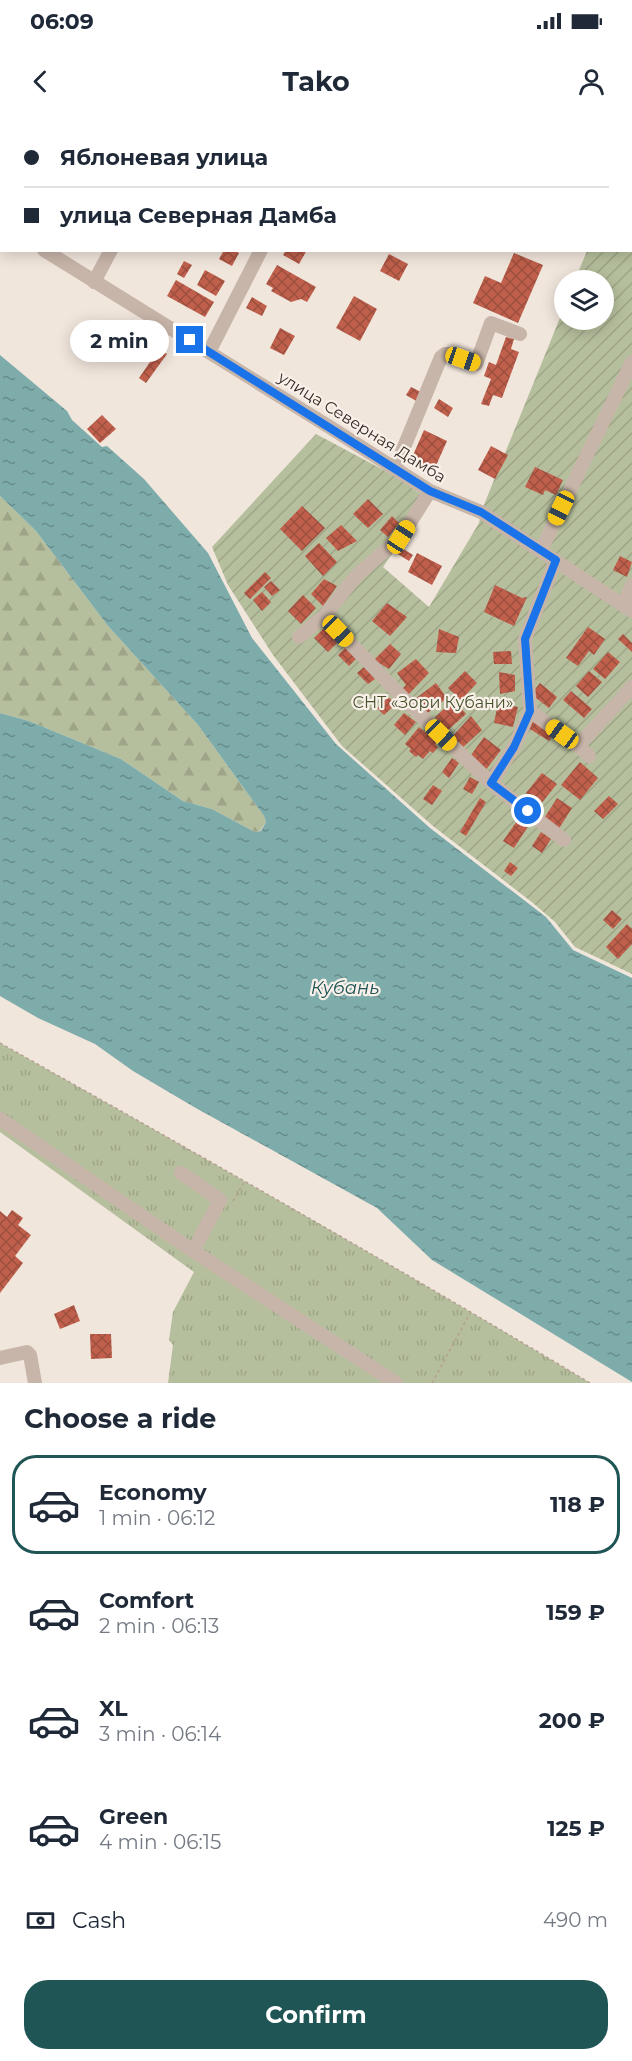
<!DOCTYPE html>
<meta charset="utf-8">
<style>
body{margin:0;font-family:Montserrat,sans-serif;background:#f6f6f7;color:#1f2937;height:100vh;display:flex;flex-direction:column;font-size:22px;white-space:nowrap}
*{box-sizing:border-box;margin:0}
p{font-size:20px;color:#747a83}
.icon{flex:none;width:33px;height:33px;fill:none;stroke:currentColor;stroke-width:2;stroke-linecap:round;stroke-linejoin:round}
.map{position:relative;height:1263px;overflow:hidden}
.sheet{display:flex;flex-direction:column;background:#fff;flex:1}
.sheet>*{flex:none}
.banner{position:absolute;left:0px;top:0px;width:633px;height:132px;box-shadow:0 3px 15px #0003;display:grid;align-content:center;height:132px;padding:0 24px;background:#fff}
.buttons{position:absolute;left:554px;top:150px;display:grid;gap:12px}
.buttons a{display:grid;place-items:center;width:60px;height:60px;border-radius:50%;background:#fff;box-shadow:0 3px 15px #0003;font-size:30px}
.end{position:absolute;width:27px;height:27px;margin:-14px;border:8px solid #1a73e8;background:#fff;box-shadow:0 0 0 3px #fff}
.from{border-radius:50%}
.bubble{position:absolute;height:42px;border-radius:21px;background:#fff;box-shadow:0 3px 15px #0003;font-size:20px;font-weight:700;line-height:42px;text-align:center}
.car{position:absolute;width:18px;height:36px;margin:-18px -9px;border-radius:8px;box-shadow:0 0 4px 2px #0007;background:linear-gradient(#f5c518 24%,#345 0 40%,#f5c518 0 76%,#345 0 86%,#f5c518 0)}
.banner b{display:flex;align-items:center;gap:21px;height:57px;font-size:22px}
.banner b+b{border-top:2px solid #e0e1e3}
.banner i{width:15px;height:15px;background:#1f2937}
ul{padding:0;list-style:none}
li{display:flex;align-items:center;gap:18px;height:99px;margin:0 12px 9px;padding:0 12px;border:3px solid transparent;border-radius:24px}
li div{flex:1}
li b{display:block;font-size:22px}
li em{font-style:normal;font-weight:700}
li.active{border-color:#205555}
li>.icon{width:54px;height:54px;stroke-width:1.5}
h2{padding:0 24px;font-size:27px;line-height:72px}
.pay{display:flex;align-items:center;gap:15px;height:66px;padding:0 24px;font-size:22px}
.pay p{margin-inline-start:auto}
.cta{display:flex;gap:12px;margin-top:auto;padding:12px 24px}
.cta a{flex:1;height:69px;border-radius:24px;background:#205555;color:#fff;font-size:24px;font-weight:700;line-height:69px;text-align:center}
.status{display:flex;justify-content:space-between;align-items:center;height:42px;padding:0 30px;background:#fff;direction:ltr}
.status svg{height:16px;fill:currentColor}
header{display:flex;justify-content:space-between;align-items:center;height:78px;padding:0 24px;background:#fff;font-size:27px;font-weight:700}
.map>svg:first-child{display:block}
.forest{fill:url(#forest-firs)}
.park{fill:url(#park-tufts)}
.garden{fill:url(#garden-furrows)}
.water{fill:url(#water-ripples)}
.building{fill:url(#building-cross-hatch)}
.lines{fill:none;stroke-linecap:round;stroke-linejoin:round}
.path{stroke:#b49f93;stroke-width:1.5;stroke-dasharray:3 3;stroke-linecap:butt}
.minor{stroke:#c8b5a9;stroke-width:14}
.route{stroke:#1a73e8;stroke-width:8}
.labels{text-anchor:middle;dominant-baseline:central;stroke-width:4.5;stroke-linejoin:round;paint-order:stroke}
.street-label{font-size:16px;fill:#362c28;stroke:#f9f0e9}
.park-label{font-size:16px;fill:#48532d;stroke:#f9f0e9}
.water-label{font-size:18px;font-style:italic;fill:#205555;stroke:#f9f0e9}
</style>
<div class="status"><b>06:09</b><svg viewBox="0 0 49 12"><path d="M0 12V9h3v3zM5 12V6h3v6zM10 12V3h3v9zM15 12V0h3v12zM26 1h20v11H26zM47 4h2v5h-2z"/></svg></div>
<header><svg class="icon" aria-label="back" viewBox="0 0 24 24"><path d="M15 5l-7 7 7 7"/></svg>Tako<svg class="icon" aria-label="person" viewBox="0 0 24 24"><circle cx="12" cy="8" r="4"/><path d="M4 21q1-7 8-7t8 7"/></svg></header>
<div class="map">
<svg width="632" height="1263" viewBox="0 0 632 1263">
<defs>
<pattern id="forest-firs" width="22" height="20" patternUnits="userSpaceOnUse" patternTransform="scale(1.5)"><rect width="22" height="20" fill="#b6bf9d"/><path d="M5 1l3.5 6h-7zM16 11l3.5 6h-7z" fill="#9da487"/></pattern>
<pattern id="park-tufts" width="24" height="20" patternUnits="userSpaceOnUse" patternTransform="scale(1.5)"><rect width="24" height="20" fill="#b6bf9d"/><path d="M3 7l-1-3M5 7V3M7 7l1-3M15 17l-1-3M17 17v-4M19 17l1-3" fill="none" stroke="#9da487"/></pattern>
<pattern id="garden-furrows" width="10" height="10" patternUnits="userSpaceOnUse" patternTransform="scale(1.5)"><rect width="10" height="10" fill="#b6bf9d"/><path d="M-1 1l2-2M0 10L10 0M9 11l2-2" fill="none" stroke="#9da487"/></pattern>
<pattern id="water-ripples" width="26" height="14" patternUnits="userSpaceOnUse" patternTransform="scale(1.5)"><rect width="26" height="14" fill="#7dacab"/><path d="M2 4q2-2 4 0t4 0M15 11q2-2 4 0t4 0" fill="none" stroke="#678c8b"/></pattern>
<pattern id="building-cross-hatch" width="8" height="8" patternUnits="userSpaceOnUse" patternTransform="scale(1.5)"><rect width="8" height="8" fill="#c0604c"/><path d="M0 0l8 8M0 8l8-8" fill="none" stroke="#9d4f3f"/></pattern>
</defs>
<rect width="100%" height="100%" fill="#f1e6dc"/>
<path class="forest" d="M0,376L36,411L108,506L198,605L264,696L266,702L260,711L255,712L212,689L183,681L121,639L29,601L0,593Z"/>
<path class="park" d="M0,923C198,1034 395,1146 590,1263H168L173,1225L169,1220L173,1192L194,1152L0,1012Z"/>
<path class="garden" d="M632,12V854L575,827L555,802L533,783L433,706L342,626L273,535L228,465L212,427L316,314L393,355L430,380L383,447L429,487L479,403L481,392L564,188V200H603V160H575L587,131L632,130Z"/>
<path class="water" d="M0,235L67,291L72,300L102,327L107,326L144,359L208,433L252,518L336,624L430,708L546,797L573,830L632,858V1262L432,1140L377,1088L194,987L133,951L95,924L38,898L0,876V593L29,601L121,639L183,681L212,689L255,712L261,711L266,702L264,696L198,605L108,506L36,411L0,376Z"/>
<path class="building" d="M224,130H234L239,133L232,146L219,139Z
M286,130H307L299,144L283,135Z
M514,133L543,145L518,203L473,183L485,156L501,163Z
M389,134L408,144L399,161L380,151Z
M184,141L192,145L184,158L177,154Z
M277,145L316,167L307,182L301,179L291,182L271,171L273,168L266,164Z
M205,150L225,161L216,176L197,165Z
M176,160L214,182L205,197L167,176Z
M354,176L377,189L360,221L336,208Z
M252,177L267,186L262,196L246,188Z
M280,208L295,216L284,235L270,228Z
M506,217L514,219L511,229L519,232L502,278L493,275L489,286L481,284L491,259L484,256L489,242L496,245Z
M159,229L167,234L146,263L139,258Z
M411,267L423,273L418,282L406,275Z
M439,279L453,288L448,297L434,288Z
M102,295L116,309L100,323L87,309Z
M424,310L447,321L434,350L411,340Z
M491,326L508,335L495,359L478,350Z
M535,347L563,360L556,375L545,370L543,375L525,367Z
M368,379L383,394L368,408L353,394Z
M302,386L325,408L302,431L280,409Z
M392,396L399,403L388,417L380,410Z
M341,405L357,421L338,431L326,418Z
M319,423L337,442L323,456L305,436Z
M400,427L413,435L409,441L396,433Z
M417,433L442,446L432,465L408,452Z
M620,436L632,442L627,457L613,450Z
M265,452L271,458L250,479L244,473Z
M324,459L337,466L323,486L311,474Z
M271,461L280,470L272,476L264,467Z
M495,465L522,478L527,477L514,506L484,492Z
M262,472L271,482L262,491L253,480Z
M303,475L316,488L301,504L288,491Z
M387,483L407,497L390,516L372,501Z
M325,507L339,521L328,532L314,518Z
M588,507L605,519L594,535L589,531L578,546L566,538Z
M439,509L459,517L456,533L436,532Z
M623,514L632,523V532L618,519Z
M390,524L401,534L389,549L374,540Z
M345,528L356,539L349,546L338,535Z
M511,531L512,544H494L493,532Z
M608,532L620,542L605,559L593,549Z
M416,539L429,553L406,577L400,571L406,565L397,553Z
M364,547L375,559L368,564L357,553Z
M465,551L477,563L461,580L448,568Z
M589,551L602,562L588,577L576,566Z
M499,552L515,555V571L500,574Z
M436,563L447,578L426,594L415,579Z
M540,563L557,577L549,588L531,574Z
M571,571L592,589L584,598L563,580Z
M388,577L396,584L384,595L377,588Z
M454,580L466,594L447,611L435,597Z
M498,583L518,587L513,607L494,603Z
M404,593L416,602L405,615L394,605Z
M471,596L482,610L461,629L450,619Z
M530,598L554,613L549,621L525,606Z
M419,607L437,622L435,624L438,627L433,633L430,631L423,639L418,635L416,637L409,631L411,629L405,624Z
M484,617L501,630L485,651L471,635Z
M452,638L459,643L449,658L442,652Z
M580,642L598,658L580,680L561,665Z
M542,653L557,664L540,685L526,673Z
M470,657L479,662L472,674L463,669Z
M433,665L442,671L432,685L423,679Z
M609,676L618,684L603,699L594,691Z
M480,678L486,682L466,716L460,712Z
M557,678L572,688L558,710L543,700Z
M519,698L529,705L514,728L503,721Z
M541,712L551,719L542,733L532,726Z
M510,742L518,748L511,756L504,751Z
M612,790L622,799L613,809L603,800Z
M627,804L632,809V824L618,839L606,827Z
M12,1090L23,1098L18,1105L31,1115L15,1136L23,1143L0,1173V1091L7,1097Z
M74,1185L80,1201L60,1209L54,1194Z
M90,1214H111L112,1238L91,1239Z"/>
<g class="lines">
<path class="path" d="M0,923C198,1034 395,1146 590,1263
M233,1081L244,1062
M432,1263L470,1193"/>
<path class="minor" d="M27,2L28,0
M179,2L180,0
M329,2L330,0
M482,2V0
M0,92L2,93
M0,103L2,104
M44,130L328,306L430,371L481,392L632,491
M94,162L111,130
M209,232L261,130
M395,349L441,237L445,234H449L476,244L491,203L520,214
M541,430L632,242
M556,440L525,519L530,591L578,626L589,636
M623,485L632,465
M324,496L408,583L491,663L564,720
M299,517L324,496L357,455L401,417L430,371
M578,626L632,567
M491,663L514,627L530,591
M0,999L193,1131L396,1263
M181,1053L220,1080L193,1131
M0,1238L27,1232L30,1235L35,1263"/>
</g>
<g class="lines">
<path class="route" d="M190,220L430,371L481,392L556,440L525,519L530,591L514,627L491,663L528,691"/>
</g>
<g class="labels">
<g class="street-label">
<text transform="translate(362 307) rotate(32)">улица Северная Дамба</text>
</g>
<g class="park-label">
<text x="433" y="582">СНТ «Зори Кубани»</text>
</g>
<g class="water-label">
<text x="345" y="868">Кубань</text>
</g>
</g>
</svg>
<div class="buttons">
<a><svg class="icon" aria-label="layers" viewBox="0 0 24 24"><path d="M12 4l9 5-9 5-9-5zM3 14l9 5 9-5"/></svg></a>
</div>
<i class="end from" style="left:528px;top:691px"></i>
<i class="end" style="left:190px;top:220px"></i>
<div class="bubble" style="left:70px;top:200px;width:99px">2 min</div>
<i class="car" style="left:463px;top:239px;rotate:109deg"></i>
<i class="car" style="left:561px;top:388px;rotate:206deg"></i>
<i class="car" style="left:401px;top:417px;rotate:33deg"></i>
<i class="car" style="left:338px;top:511px;rotate:136deg"></i>
<i class="car" style="left:562px;top:614px;rotate:306deg"></i>
<i class="car" style="left:441px;top:615px;rotate:134deg"></i>
<div class="banner">
<b><i class="from"></i>Яблоневая улица</b>
<b><i></i>улица Северная Дамба</b>
</div>
</div>
<section class="sheet">
<h2>Choose a ride</h2>
<ul>
<li class="active"><svg class="icon" aria-label="car" viewBox="0 0 24 24"><path d="M5 17H2v-5l4-1 3-4h7l3 4 3 1v5h-3M9 17h6M6 11h13"/><circle cx="7" cy="17" r="2"/><circle cx="17" cy="17" r="2"/></svg><div><b>Economy</b><p>1 min · 06:12</p></div><em>118 ₽</em></li>
<li><svg class="icon" aria-label="car" viewBox="0 0 24 24"><path d="M5 17H2v-5l4-1 3-4h7l3 4 3 1v5h-3M9 17h6M6 11h13"/><circle cx="7" cy="17" r="2"/><circle cx="17" cy="17" r="2"/></svg><div><b>Comfort</b><p>2 min · 06:13</p></div><em>159 ₽</em></li>
<li><svg class="icon" aria-label="car" viewBox="0 0 24 24"><path d="M5 17H2v-5l4-1 3-4h7l3 4 3 1v5h-3M9 17h6M6 11h13"/><circle cx="7" cy="17" r="2"/><circle cx="17" cy="17" r="2"/></svg><div><b>XL</b><p>3 min · 06:14</p></div><em>200 ₽</em></li>
<li><svg class="icon" aria-label="car" viewBox="0 0 24 24"><path d="M5 17H2v-5l4-1 3-4h7l3 4 3 1v5h-3M9 17h6M6 11h13"/><circle cx="7" cy="17" r="2"/><circle cx="17" cy="17" r="2"/></svg><div><b>Green</b><p>4 min · 06:15</p></div><em>125 ₽</em></li>
</ul>
<div class="pay"><svg class="icon" aria-label="cash" viewBox="0 0 24 24"><path d="M3 7h18v10H3z"/><circle cx="12" cy="12" r="2"/></svg>Cash<p>490 m</p></div>
<div class="cta"><a>Confirm</a></div>
</section>
